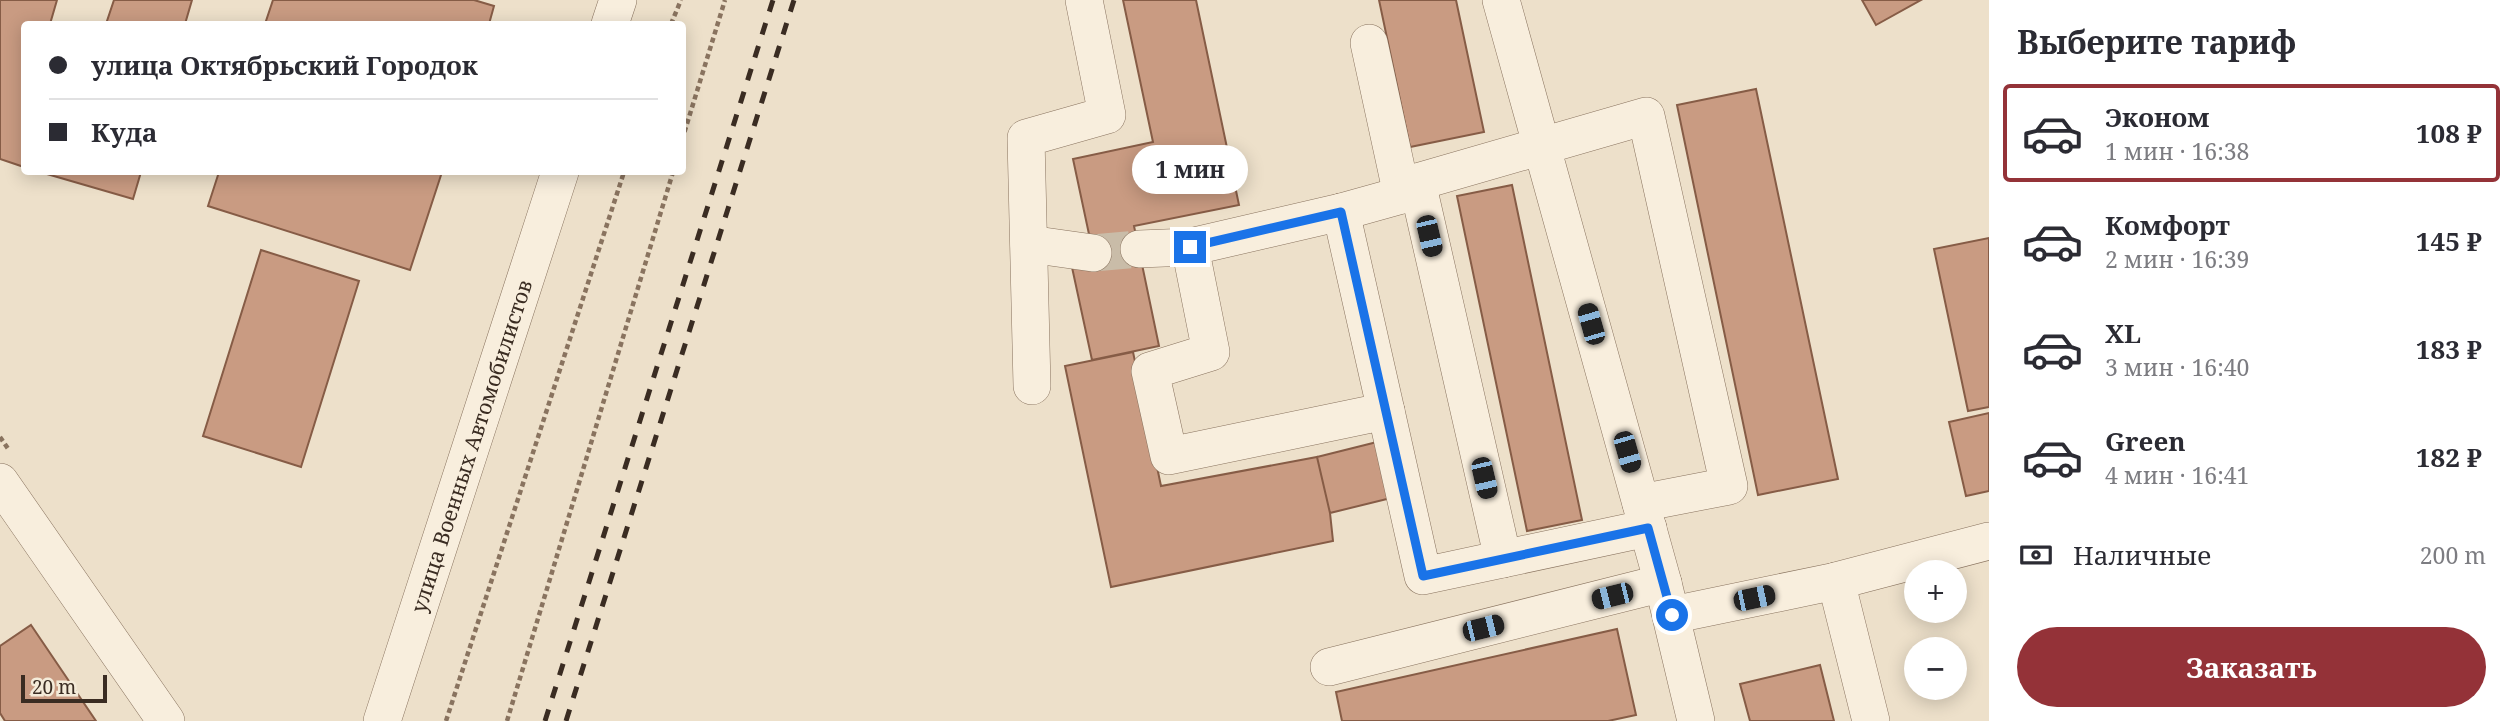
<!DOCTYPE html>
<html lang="ru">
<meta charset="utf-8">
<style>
body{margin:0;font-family:"Noto Serif",serif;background:#f7f7f7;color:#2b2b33;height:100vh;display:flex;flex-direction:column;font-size:26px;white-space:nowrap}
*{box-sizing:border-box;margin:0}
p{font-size:23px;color:#7c7c81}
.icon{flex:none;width:38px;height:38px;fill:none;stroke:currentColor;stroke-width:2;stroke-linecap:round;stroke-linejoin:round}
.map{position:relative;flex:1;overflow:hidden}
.drawer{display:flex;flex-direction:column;background:#fff;width:525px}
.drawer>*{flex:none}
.guide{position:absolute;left:21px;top:21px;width:665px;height:154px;border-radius:7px;box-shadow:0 4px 18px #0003;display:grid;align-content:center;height:154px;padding:0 28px;background:#fff}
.controls{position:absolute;left:1904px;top:560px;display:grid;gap:14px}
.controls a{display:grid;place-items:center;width:63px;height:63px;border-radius:50%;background:#fff;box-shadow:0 4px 18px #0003;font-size:35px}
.scale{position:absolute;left:21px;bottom:18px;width:86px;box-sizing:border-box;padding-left:7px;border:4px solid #3a2c22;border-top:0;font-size:19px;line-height:24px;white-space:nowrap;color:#3a2c22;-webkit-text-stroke:5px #f4ebd9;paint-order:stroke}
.end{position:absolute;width:32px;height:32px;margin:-16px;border:9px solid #1a73e8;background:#fff;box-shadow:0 0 0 4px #fff}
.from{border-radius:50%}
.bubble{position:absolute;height:49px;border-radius:24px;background:#fff;box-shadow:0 4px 18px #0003;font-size:23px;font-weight:700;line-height:49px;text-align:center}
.car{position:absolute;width:21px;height:42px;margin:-21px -10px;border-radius:9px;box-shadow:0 0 5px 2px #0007;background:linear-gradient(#222 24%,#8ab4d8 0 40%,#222 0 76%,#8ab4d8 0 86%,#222 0)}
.guide b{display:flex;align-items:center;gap:24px;height:66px;font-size:26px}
.guide b+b{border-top:2px solid #e1e1e2}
.guide i{width:18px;height:18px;background:#2b2b33}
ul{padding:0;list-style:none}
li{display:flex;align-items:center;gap:21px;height:98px;margin:0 14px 10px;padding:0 14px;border:4px solid transparent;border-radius:7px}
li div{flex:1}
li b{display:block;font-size:26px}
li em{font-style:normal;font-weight:700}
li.on{border-color:#943238}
li>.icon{width:63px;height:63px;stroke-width:1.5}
h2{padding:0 28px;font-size:32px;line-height:84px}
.pay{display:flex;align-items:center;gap:18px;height:77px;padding:0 28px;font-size:26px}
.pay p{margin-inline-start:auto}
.cta{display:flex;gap:14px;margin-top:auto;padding:14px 28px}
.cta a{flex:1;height:80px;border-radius:42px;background:#943238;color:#fff;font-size:28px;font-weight:700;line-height:80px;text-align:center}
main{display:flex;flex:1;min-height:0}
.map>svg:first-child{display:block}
.building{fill:#c99b82;stroke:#865c46;stroke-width:2}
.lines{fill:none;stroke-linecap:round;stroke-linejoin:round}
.minor-tunnel{stroke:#c9bca8;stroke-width:37;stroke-dasharray:37 18;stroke-linecap:butt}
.minor-casing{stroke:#89735f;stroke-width:38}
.path{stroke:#89735f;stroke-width:4.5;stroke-dasharray:5 3.5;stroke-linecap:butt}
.minor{stroke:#f8eedd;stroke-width:37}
.rail{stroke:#3a2c22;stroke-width:5;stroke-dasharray:12 12;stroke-linecap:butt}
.route{stroke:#1a73e8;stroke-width:9}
.labels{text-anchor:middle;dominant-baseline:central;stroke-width:6;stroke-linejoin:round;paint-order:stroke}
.street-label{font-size:21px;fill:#3a2c22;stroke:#f4ebd9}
</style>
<main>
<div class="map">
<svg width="1989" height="721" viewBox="0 0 1989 721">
<rect width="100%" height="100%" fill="#ede0ca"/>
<path class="building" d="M0,0H57L50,24H24V167L0,159Z
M114,0H192L185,24H106Z
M273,0H474L494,6L489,24H265Z
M1123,0H1196L1239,205L1134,226L1159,346L1092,360L1070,258L1093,253L1073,159L1153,142Z
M1379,0H1456L1484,132L1410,147Z
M1862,0H1921L1876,25Z
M1756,89L1838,479L1758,495L1677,105Z
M40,172H141L133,199Z
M219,172H442L410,270L208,206Z
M1512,185L1582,520L1527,531L1457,196Z
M1989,238V407L1968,411L1934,249Z
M261,250L359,281L301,467L203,436Z
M1133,352L1161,486L1317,457L1330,513L1333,541L1111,587L1065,366Z
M1989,413V491L1966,496L1949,422Z
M1377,442L1391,498L1330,513L1317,457Z
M31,625L96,721H5L0,713V646Z
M1617,629L1636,715L1608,721H1342L1336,692Z
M1820,665L1834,721H1750L1740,684Z"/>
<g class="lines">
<path class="minor-tunnel" d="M1093,253L1139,249"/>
<defs>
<g id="minor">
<path d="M1501,0L1663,583L1696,721"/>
<path d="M610,24L618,0"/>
<path d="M1369,43L1402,195"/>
<path d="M1417,182L1503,559"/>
<path d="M1341,212L1386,411"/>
<path d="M1029,244L1093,253"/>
<path d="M1190,247L1211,352L1150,371L1169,456L1386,411L1423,576L1648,528"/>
<path d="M1139,249L1190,247L1341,212L1402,195L1417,182L1646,116L1729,486L1641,503"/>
<path d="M1032,386L1026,138L1107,115L1084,0"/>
<path d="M0,482L166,721"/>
<path d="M1836,581L1989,541"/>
<path d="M1672,615L1836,581L1871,721"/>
<path d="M1329,667L1663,583"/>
<path id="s1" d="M382,721L560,172"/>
</g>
</defs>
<use href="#minor" class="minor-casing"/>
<path class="path" d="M671,24L681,0
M682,140L725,0
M0,437L9,450
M446,721L624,172
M507,721L673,172"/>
<use href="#minor" class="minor"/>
<path class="rail" d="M545,721L773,0
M566,721L794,0"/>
</g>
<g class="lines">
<path class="route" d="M1190,247L1341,212L1423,576L1648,528L1672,615"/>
</g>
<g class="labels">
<g class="street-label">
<text stroke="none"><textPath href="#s1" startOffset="289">улица Военных Автомобилистов</textPath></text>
</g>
</g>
</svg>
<div class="controls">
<a>+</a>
<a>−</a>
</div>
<div class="scale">20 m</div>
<i class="end from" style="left:1672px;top:615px"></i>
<i class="end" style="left:1190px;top:247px"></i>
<div class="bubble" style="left:1132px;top:145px;width:116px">1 мин</div>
<i class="car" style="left:1429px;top:236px;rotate:167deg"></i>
<i class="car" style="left:1591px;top:324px;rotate:344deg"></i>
<i class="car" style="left:1627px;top:452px;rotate:164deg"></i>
<i class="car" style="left:1484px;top:478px;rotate:167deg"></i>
<i class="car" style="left:1612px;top:596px;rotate:256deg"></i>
<i class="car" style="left:1754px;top:598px;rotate:78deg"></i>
<i class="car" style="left:1483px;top:628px;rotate:76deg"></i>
<div class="guide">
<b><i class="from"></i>улица Октябрьский Городок</b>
<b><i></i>Куда</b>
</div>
</div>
<section class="drawer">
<h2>Выберите тариф</h2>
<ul>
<li class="on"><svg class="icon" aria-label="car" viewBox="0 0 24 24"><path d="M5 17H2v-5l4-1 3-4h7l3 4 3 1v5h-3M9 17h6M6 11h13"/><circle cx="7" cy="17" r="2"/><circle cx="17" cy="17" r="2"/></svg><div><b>Эконом</b><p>1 мин · 16:38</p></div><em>108 ₽</em></li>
<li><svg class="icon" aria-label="car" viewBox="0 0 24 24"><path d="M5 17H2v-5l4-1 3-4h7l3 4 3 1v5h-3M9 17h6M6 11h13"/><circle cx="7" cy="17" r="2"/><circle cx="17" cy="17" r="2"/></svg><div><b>Комфорт</b><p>2 мин · 16:39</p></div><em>145 ₽</em></li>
<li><svg class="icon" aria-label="car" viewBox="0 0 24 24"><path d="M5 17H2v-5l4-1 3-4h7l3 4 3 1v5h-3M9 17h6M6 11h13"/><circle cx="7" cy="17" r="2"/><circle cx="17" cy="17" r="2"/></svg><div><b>XL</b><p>3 мин · 16:40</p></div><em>183 ₽</em></li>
<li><svg class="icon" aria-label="car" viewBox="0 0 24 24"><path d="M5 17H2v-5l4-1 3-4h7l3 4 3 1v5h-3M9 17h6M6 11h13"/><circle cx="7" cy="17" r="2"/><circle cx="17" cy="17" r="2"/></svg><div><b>Green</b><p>4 мин · 16:41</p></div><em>182 ₽</em></li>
</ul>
<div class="pay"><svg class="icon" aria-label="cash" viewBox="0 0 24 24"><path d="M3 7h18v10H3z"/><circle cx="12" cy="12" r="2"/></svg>Наличные<p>200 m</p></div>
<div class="cta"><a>Заказать</a></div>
</section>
</main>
